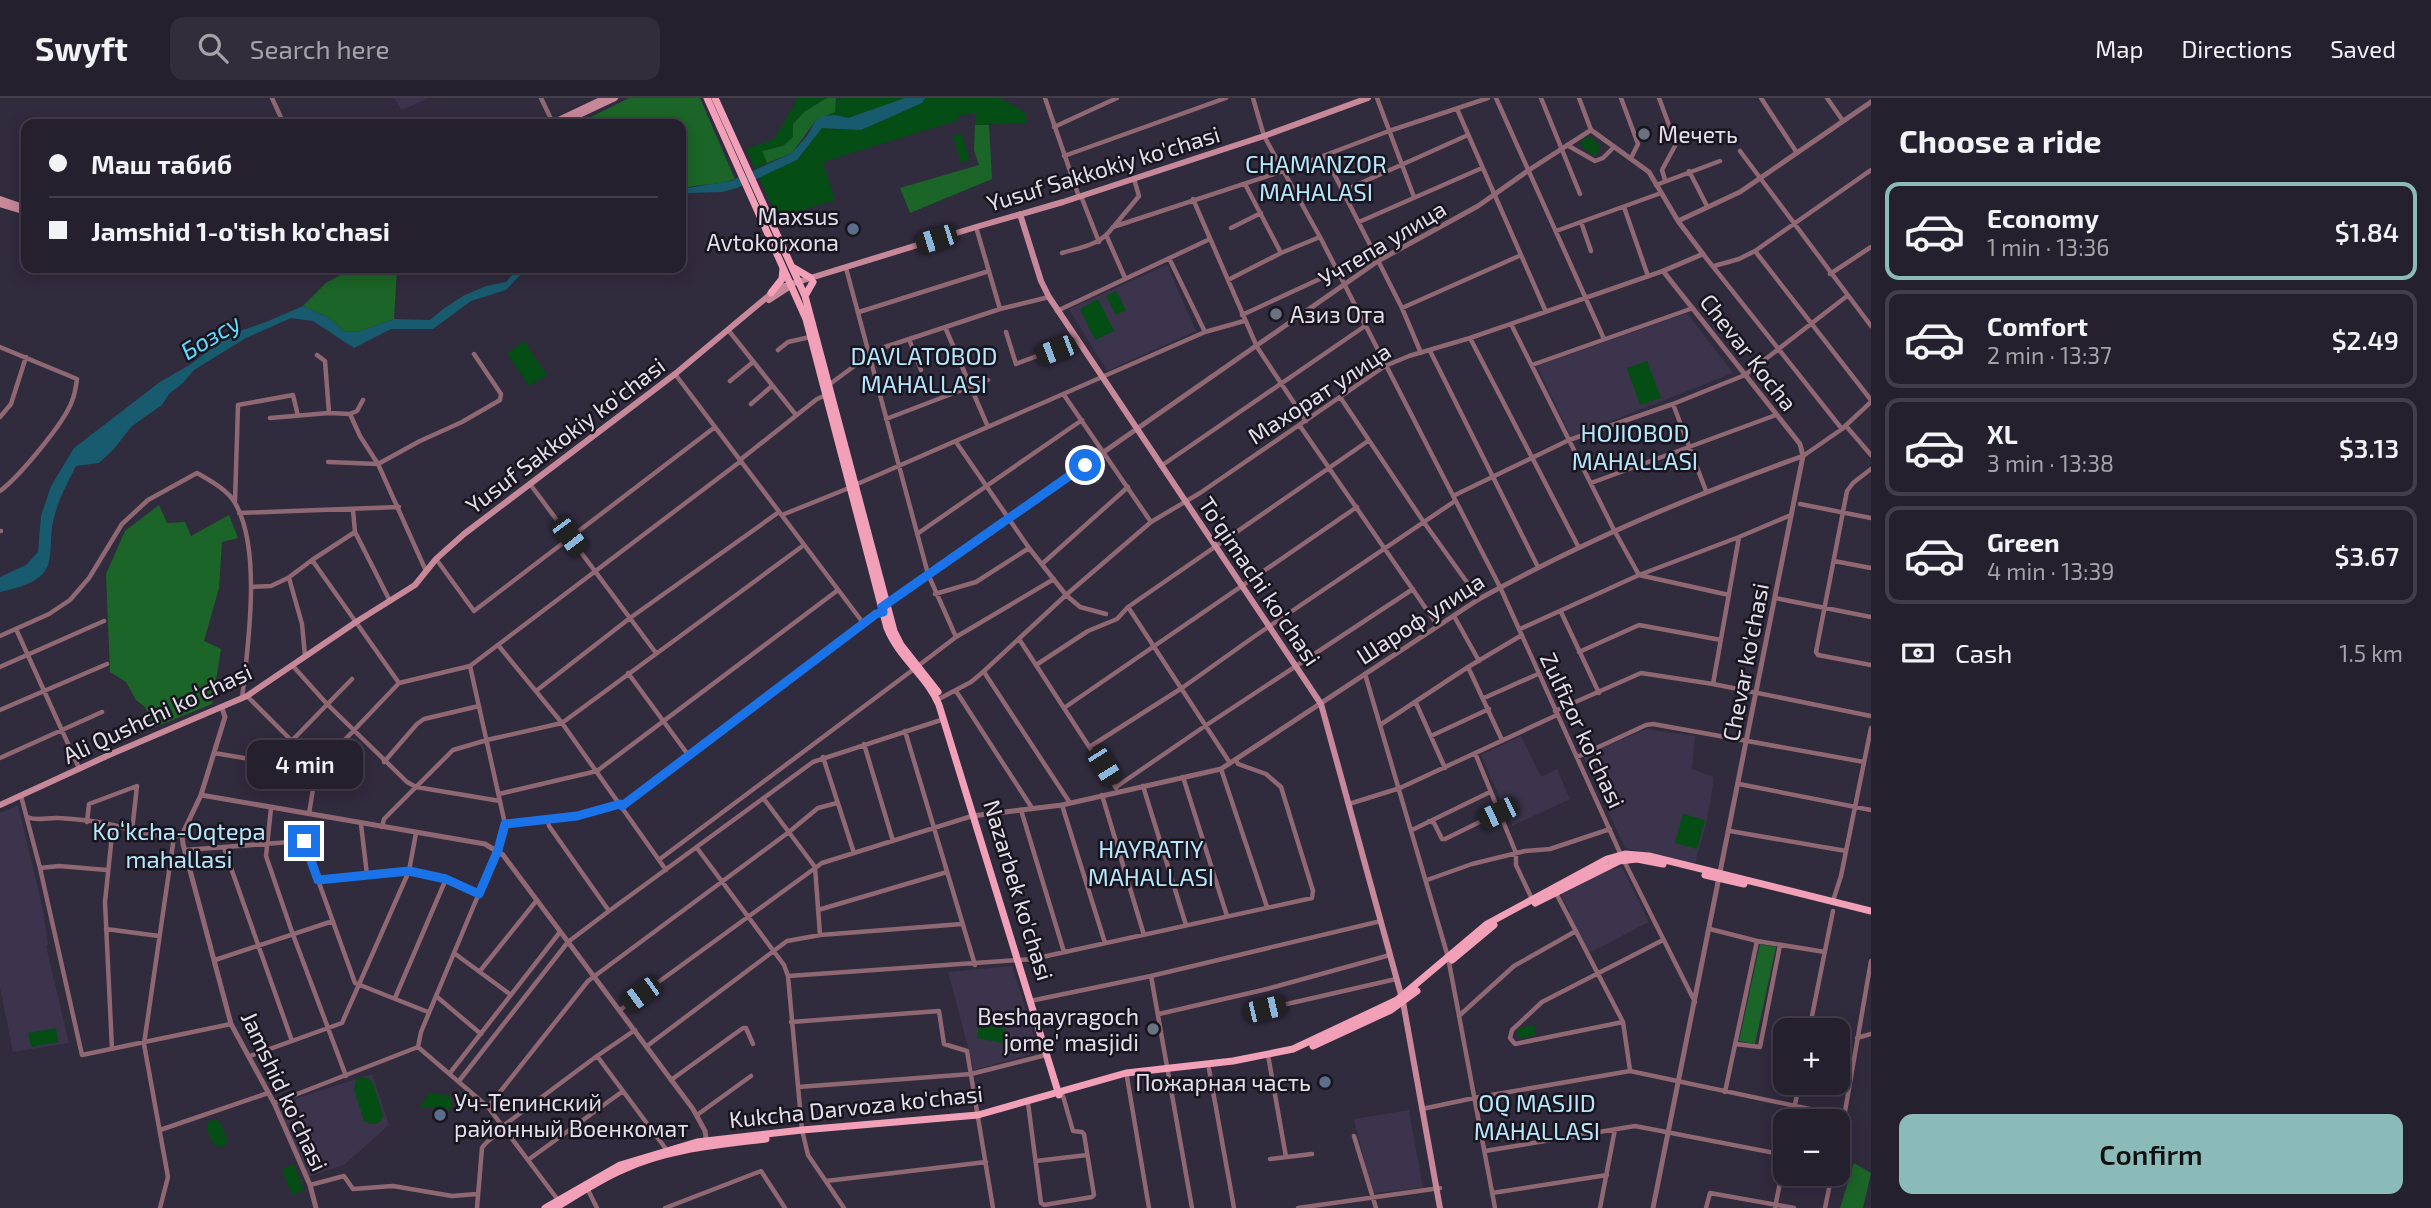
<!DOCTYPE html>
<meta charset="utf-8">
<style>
body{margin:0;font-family:"Exo 2",sans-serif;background:#312d3a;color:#f1f3f6;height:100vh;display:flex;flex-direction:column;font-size:26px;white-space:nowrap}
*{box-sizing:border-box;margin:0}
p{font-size:23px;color:#a3a3aa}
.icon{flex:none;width:38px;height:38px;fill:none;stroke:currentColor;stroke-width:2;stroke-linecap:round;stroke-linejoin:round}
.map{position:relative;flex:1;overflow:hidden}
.side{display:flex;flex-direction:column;background:#25202e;width:560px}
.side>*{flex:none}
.hud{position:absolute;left:21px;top:21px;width:665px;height:154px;border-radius:14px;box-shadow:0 4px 18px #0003,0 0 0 2px #423e4a;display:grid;align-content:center;height:154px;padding:0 28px;background:#25202e}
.controls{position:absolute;left:1773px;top:920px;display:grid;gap:14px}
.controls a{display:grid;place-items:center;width:77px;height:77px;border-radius:14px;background:#25202e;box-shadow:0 4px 18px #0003,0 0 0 2px #423e4a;font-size:35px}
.end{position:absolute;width:32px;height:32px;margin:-16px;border:9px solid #1a73e8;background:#fff;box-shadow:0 0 0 4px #fff}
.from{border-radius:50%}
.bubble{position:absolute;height:49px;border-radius:14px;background:#25202e;box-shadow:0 4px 18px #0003,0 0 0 2px #423e4a;font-size:23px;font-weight:600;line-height:49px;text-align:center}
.car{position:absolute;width:21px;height:42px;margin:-21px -10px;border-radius:9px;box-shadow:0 0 5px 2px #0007;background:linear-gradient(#222 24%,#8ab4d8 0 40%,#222 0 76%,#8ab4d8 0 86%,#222 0)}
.hud b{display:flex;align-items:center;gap:24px;height:66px;font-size:26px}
.hud b+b{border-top:2px solid #423e4a}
.hud i{width:18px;height:18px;background:#f1f3f6}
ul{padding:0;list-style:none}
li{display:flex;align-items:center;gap:21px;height:98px;margin:0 14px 10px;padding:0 14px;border:4px solid #423e4a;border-radius:14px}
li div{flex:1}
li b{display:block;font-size:26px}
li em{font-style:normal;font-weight:600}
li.on{border-color:#8bbbb9}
li>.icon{width:63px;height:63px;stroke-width:1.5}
h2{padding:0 28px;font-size:32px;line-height:84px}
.pay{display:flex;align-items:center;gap:18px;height:77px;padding:0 28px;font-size:26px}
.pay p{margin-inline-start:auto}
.button{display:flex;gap:14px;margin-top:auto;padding:14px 28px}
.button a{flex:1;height:80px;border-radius:14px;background:#8bbbb9;color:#111;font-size:28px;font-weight:600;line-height:80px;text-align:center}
header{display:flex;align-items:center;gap:42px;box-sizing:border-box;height:98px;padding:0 35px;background:#25202e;border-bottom:2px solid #423e4a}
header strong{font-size:33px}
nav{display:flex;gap:38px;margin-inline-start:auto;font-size:24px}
.search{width:490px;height:63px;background:#312d3a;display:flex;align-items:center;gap:18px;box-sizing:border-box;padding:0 24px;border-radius:14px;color:#a3a3aa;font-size:26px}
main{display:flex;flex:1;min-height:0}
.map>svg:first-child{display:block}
.built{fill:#3b344c}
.green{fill:#044d15}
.forest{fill:#1c6528}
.water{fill:#185a6e}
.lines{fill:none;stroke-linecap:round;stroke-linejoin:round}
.minor{stroke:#906873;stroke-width:4.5}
.tertiary{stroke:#906873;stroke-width:5}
.secondary{stroke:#c7889a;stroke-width:6}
.primary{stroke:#f2a0b7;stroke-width:7}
.route{stroke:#1a73e8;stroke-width:9}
.worship-dot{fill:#6b7280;stroke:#18151e;stroke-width:2.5}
.service-dot{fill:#5c6f8a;stroke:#18151e;stroke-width:2.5}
.labels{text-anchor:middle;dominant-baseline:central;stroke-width:5;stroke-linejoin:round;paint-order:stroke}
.poi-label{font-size:23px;fill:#e3dfec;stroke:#18151e;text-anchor:start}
.street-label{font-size:23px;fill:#e3dfec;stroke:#18151e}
.neighbourhood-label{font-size:24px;fill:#b6e7fe;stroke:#18151e}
.water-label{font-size:24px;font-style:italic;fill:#61d8ff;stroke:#18151e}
</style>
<header>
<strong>Swyft</strong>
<div class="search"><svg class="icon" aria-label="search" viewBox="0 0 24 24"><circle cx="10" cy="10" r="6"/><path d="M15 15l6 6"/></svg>Search here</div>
<nav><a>Map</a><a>Directions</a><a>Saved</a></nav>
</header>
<main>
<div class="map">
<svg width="1871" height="1110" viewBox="0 0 1871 1110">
<rect width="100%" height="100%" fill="#312b3e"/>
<path class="built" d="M394,0H429L402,12Z
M1167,167L1196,233L1107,273L1069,211Z
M1687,215L1733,275L1571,339L1537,268Z
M1647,631L1695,638L1692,671L1714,679L1707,723L1695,765L1625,750L1583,658Z
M1521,638L1541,679L1557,671L1570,701L1512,728L1481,657Z
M18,707L43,812L48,847L46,848L69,945L13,954L0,889V715Z
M1622,769L1649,824L1589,855L1568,816L1570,814L1561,797L1608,772Z
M1012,868L1039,954L974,972L948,874Z
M372,976L389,1027L344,1067L308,1079L276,1007Z
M1409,1012L1423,1090L1372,1095L1354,1021Z"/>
<path class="green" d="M795,0H827L804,14L793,25V39L783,48L763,53L767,65L755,71L746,51L774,41L796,4Z
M837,0H905L848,20L835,17L824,18L835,14Z
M925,0H1000L1025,14L1027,25L975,27V15L958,18L959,22L823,64L835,102L783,118L775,115L759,79L797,62L822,30L861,32L922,5Z
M961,35L970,62L961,65L953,38Z
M1585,40H1592L1600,48L1598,56L1592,57L1581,48L1582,42Z
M1116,193L1126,212L1116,217L1106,198Z
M1098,201L1114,233L1095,242L1080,211Z
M524,243L547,277L529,288L507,255Z
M1647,263L1661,300L1640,307L1627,270Z
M1683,716L1705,722L1697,751L1675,745Z
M979,926L1006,931L1004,945L977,940Z
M1534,927L1536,937L1519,941L1517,931Z
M56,930L58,944L31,949L28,935Z
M362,979L368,980L373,985L383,1017L381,1023L376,1026H370L364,1023L354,991L356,982Z
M429,995L448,997L452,1000L451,1012L420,1009Z
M214,1021L221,1025L227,1042L226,1047L223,1049L214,1047L207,1032L208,1024Z
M294,1066L304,1092L292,1097L282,1071Z"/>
<path class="forest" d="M629,0H700L735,81C717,88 699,85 681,91V26H577Z
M827,0H836L835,14L816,22L792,55L767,65L762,53L783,48L793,39V26L804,14Z
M975,27H989L992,81L910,115L900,90L979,67L974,52Z
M353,170H397L394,221L361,233L345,234L328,219L303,208L326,185Z
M159,407L167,425L185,424L191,438L229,417L238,440L222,444L219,490L204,543L221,551L212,606L155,629L145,609L136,602L126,584L110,574L106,476L125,433Z
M1760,846L1776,849L1755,946L1739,943Z
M1854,1065L1871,1075L1863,1110H1840Z"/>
<path class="water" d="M905,0H925L922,5L861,32L822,30L797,62L737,90L722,94L689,95L681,103V91L731,83L792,55L807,38L816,22L824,18L835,17L848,20Z
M518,170H527L506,192L471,203L433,231H391L354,250L313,223L291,220L246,240L194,272L183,285L169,296L162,307L132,328L113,352L99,365L76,368C67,386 57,404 53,424C50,437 52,450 49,463C46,484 17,490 0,494V479L26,467L38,454L41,418L51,388L74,350L160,284L191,266L231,236L266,224L303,208L328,219L345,234L361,233L394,221L430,222L443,211L463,198L486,188L506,184Z"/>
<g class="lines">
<path class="minor" d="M272,0L284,26
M541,0L553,25
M1045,0L1079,99
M1253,0L1264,38L1320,139L1500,489L1621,757L1695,904
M1377,0L1414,99
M1496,0L1604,241
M1541,0L1580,96
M1579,0L1591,32
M1621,0L1638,46L1631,60
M1659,0L1676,46L1662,72L1665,82
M1761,0L1797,55
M1827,0L1843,23
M1457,11L1546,214
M1054,29L1117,0
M1567,47L1595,63L1603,60L1614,49
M1740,53L1871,228
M1064,58L1226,0
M1325,58L1402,210L1421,255
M1689,73L1707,108
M1245,86L1281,155
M1656,87L1720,63
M1343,93L1468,37
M1081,98L1099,144
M1193,101L1257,249L1306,323
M1624,109L1648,178
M1359,124L1482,70
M1581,124L1591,153
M1115,127L1139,98L1134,81
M976,129L1000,211
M1231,130L1261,115
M1556,133L1661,95
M1107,139L1125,180
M1755,153L1871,302
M1062,155C1082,149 1101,147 1113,129L1283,73L1389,33L1488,0
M1703,156L1842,331
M1169,160L1205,234
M1714,168L1739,161L1755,153L1871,72
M846,170L928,476L956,539
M1830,176L1871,149
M1228,182L1281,155L1320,139
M1402,210L1519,158
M1057,213L1210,141
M859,214L989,173
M1242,217L1337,173
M1511,226L1614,432L1639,477L1729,497
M945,229L988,329
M729,233L796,317
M1006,234L1016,266L1077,243
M1470,240L1578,448
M909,241L921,272
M0,249L77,281C76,288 75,296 72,303C65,324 18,380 0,393
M778,252L788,244L810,239
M1430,253L1538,469
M317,257L325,263L329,315
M1532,267L1693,210
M675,276L864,526
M730,283L753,264
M830,286L876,252L1000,211L1049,199
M1064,297L1151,424
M1340,299L1423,423L1479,501
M751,306L772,288
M1673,306L1706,393
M350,316L357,313L363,302
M0,319L11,306L26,259
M270,320L329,315L350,316L360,338L378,366L426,473
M886,321L988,282
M1300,328L1438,528
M1846,328L1871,357
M956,344L1029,450L1066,497L1080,509L1106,516
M1803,358L1842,331L1871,304
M740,362L817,301L826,297
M328,364L378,366L420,343L462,324L500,302L501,296L474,256
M1161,368L1365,228
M1871,371L1853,385L1847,393L1816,554L1818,557L1871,567
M1591,385L1776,317
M530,386L656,555
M855,387L1205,234L1244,223
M1453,398L1569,342L1673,306L1745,277L1847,198
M235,403L238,307L293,297L298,318
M1800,406L1871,420
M239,415L399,409
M782,417L849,390
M0,433H1
M355,434L390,503
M917,436L1082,322
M436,461L474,513L715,329
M312,462L399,585
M1834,463L1871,470
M1042,466L1128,389
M289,480L302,526L305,558
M251,489L271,488L288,480L312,462L355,434L353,412
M935,496L976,484L1029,450
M1775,500L1871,519
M1128,509L1230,665
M1561,514L1599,595
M1454,518L1479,563
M16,531L79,670
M1520,531L1639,477L1739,439L1791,417
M0,538L49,516L70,502L89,480L122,426L148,402L197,375C209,382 228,392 235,405C262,451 248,548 242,601
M1019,541L1116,690
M498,547L562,625L666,772
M1579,554L1639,527L1721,542
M292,567L327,606L407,684L416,689L500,703
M1036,567L1088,533L1117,521L1128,509L1368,343
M0,569L104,523
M1468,569L1502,642
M984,574L1070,705
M628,575L689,658
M1365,576L1448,859L1495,1110
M1713,586L1739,439
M536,593L630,520L779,414
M956,593L1032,710
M247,598L292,643
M1484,600L1538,576
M937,602L971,584L983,574L1066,497L1151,424L1200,395L1385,268L1409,258L1470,240L1663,173
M1416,605L1445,670
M1064,610L1357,409
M0,612L107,566
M1555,613L1641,575L1713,586L1871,618
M1380,627L1468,569L1522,537
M905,633L975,867
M1431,638L1489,611
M864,646L893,743
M1091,648L1182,590L1255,538L1455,403
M214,655L316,672
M1475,655L1516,755V767L1532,801
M823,659L854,755
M1577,659L1646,627L1653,626L1864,664
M0,660L102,614
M384,664L417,626L424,621L479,608
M270,665L352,581
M1221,671L1267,809
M1183,679L1227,818
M1739,686L1871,712
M1143,688L1186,827
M1116,689L1205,628L1413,491
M499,696L597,673L838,492
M1102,697L1144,837
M21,698L40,770L82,957L231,926
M764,701L815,769L820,837
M1349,706L1400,690L1557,617
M1062,707L1105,845
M622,708L876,517L884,514
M271,710L266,758L292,834L346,978
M1021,712L1064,854
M309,716L316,672L399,585L470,568L741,363
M27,719C39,724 47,719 59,720C76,721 97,723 113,727C134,733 160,742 182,737
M548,722L549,728L609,813
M1429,723L1434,725L1442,741H1445L1498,715
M87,724L89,706L137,688L132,733
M361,726L367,777
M505,726L577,718L620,706
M382,729L384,721L453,652L487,642L562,625L804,447
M1412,732L1490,694
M1730,733L1846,753
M224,750L292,943
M697,750L784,867L788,878L802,1032L808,1057L844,1110
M185,752L304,743L355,885L428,914
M660,761L914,571L956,539L1054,481
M40,770L59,768L107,772
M318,782L409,773L446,781L479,796
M1427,782L1472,766L1525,753L1550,751L1610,731
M1556,795L1623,924L1630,972
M1833,803L1841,778L1871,630
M818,812L947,774
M106,831L159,838
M1710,831L1757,843L1825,854
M454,855L511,897
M215,862L333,823
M480,873L537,802
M788,878L1033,861L1312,800L1313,793L1281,689L1266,676L1238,666L1236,662
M1151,878L1192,1110
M436,898L481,936
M395,900L446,781
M1030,903L1151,878L1381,823
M1265,911L1396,881
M620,912L822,765L972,718
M1159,916L1267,891L1390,857
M1460,917L1514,868L1576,833
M791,924L939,913L944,946L967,953L993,1110
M1623,924L1515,946L1510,940L1512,932L1542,904L1663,842
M1809,933L1833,813
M1857,940L1871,936
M1736,946L1760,949L1780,847
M647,948L787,843L820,837L962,826
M418,949L421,934L497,752L505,726L470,568
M418,949L488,1009L558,1102
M112,951L105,804L113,727
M1268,957L1286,1059
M250,958L342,925L409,773L416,735
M597,958L666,1051
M1209,971L1234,1110
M450,975L560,834
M1127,979L1149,1110
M671,982L743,930H746L753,946
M459,983L568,844L609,813L813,664L944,621
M798,989L971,976L1046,957
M1725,994L1757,843
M274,1005L418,949
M1028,1005L1041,1105L1044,1107L1092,1099L1094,1097L1084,1036L1082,1034L1073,1033L1063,998
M488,1009L588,883L789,734L818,710L837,705
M1422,1011L1474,1000L1630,973L1843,1018
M697,1017L751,978
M1792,1024L1799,985
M160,1032L268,995
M1354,1038L1376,1110
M1485,1053L1635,1028L1785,1057
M1838,1054L1871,863
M1270,1061L1312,1056
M528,1062L623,993
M1036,1063L1087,1057
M826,1083L986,1064
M310,1087L344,1078L353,1091L393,1088L452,1098L477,1096
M587,1090L597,1110
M1492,1095L1607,1077
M160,1110L168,1079L144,946L174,739
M477,1110L482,1050C487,1041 499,1038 503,1028L597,958L635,932
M665,1110L761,1073L785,1110
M1298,1110L1440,1090
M1600,1110L1615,1031
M1706,1110L1710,1095L1794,1110
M1775,1110L1785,1059
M1825,1110L1832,1076"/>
<path class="tertiary" d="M1678,123L1740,94L1871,4
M884,507L1378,163L1478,108L1529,72L1591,32L1649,74L1678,123L1703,156L1663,173L1800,346L1803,358L1653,1110
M222,610L225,619L201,697L182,737L183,746L231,926L274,1005L310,1087L316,1110
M201,697L485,746L503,757L693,1011L705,1033L707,1046
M972,718L1062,707L1221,671L1479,501C1586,442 1688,399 1803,358"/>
<path class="secondary" d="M550,26L605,0
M560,26L615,0
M0,101L26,110
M0,106L26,114
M1020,116L1041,183L1049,199L1321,606L1403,904L1440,1110
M769,202L789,189
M0,707L109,657L247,598L356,524L415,487L436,461L464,436L675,276L778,190L976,129L1063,104L1264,38L1368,0"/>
<path class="primary" d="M707,0L806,221L887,530C899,560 927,578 939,607L1059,997
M715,0L805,198L894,533L901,547L938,594
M794,170L811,180
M771,195L782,181L783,170
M805,198L813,184
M1705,777L1744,786
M1535,805L1619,763L1637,761L1663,766
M1452,862L1494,827
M1313,948L1391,912L1417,893
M545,1110L620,1067L697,1044L802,1032L978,1017L1126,975L1233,963L1293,951L1397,902L1487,826L1607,761L1625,756L1649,758L1871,813
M555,1110C577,1097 599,1082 622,1072C667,1051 717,1047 766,1041"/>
</g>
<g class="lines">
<path class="route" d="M304,743L318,782L409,773L446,781L479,796L498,752L505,726L577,718L620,706L622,708L876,516L883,514L882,509L1085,367"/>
</g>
<g class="worship-dot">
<circle cx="1644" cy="36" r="7"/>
<circle cx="1276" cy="216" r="7"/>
<circle cx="1153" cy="931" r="7"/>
</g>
<g class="service-dot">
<circle cx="853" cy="131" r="7"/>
<circle cx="1325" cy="984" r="7"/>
<circle cx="440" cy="1017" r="7"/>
</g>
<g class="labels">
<g class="poi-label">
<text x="1658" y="36">Мечеть</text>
<text x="839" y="118" text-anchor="end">Maxsus<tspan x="839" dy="26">Avtokorxona</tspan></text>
<text x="1290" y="216">Азиз Ота</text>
<text x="1139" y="918" text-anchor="end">Beshqayragoch<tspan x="1139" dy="26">jome' masjidi</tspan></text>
<text x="1311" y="984" text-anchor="end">Пожарная часть</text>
<text x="454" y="1004">Уч-Тепинский<tspan x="454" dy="26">районный Военкомат</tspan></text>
</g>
<g class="street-label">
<text transform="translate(1103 70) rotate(-17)">Yusuf Sakkokiy ko'chasi</text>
<text transform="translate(1382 145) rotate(-31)">Учтепа улица</text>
<text transform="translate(1749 254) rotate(52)">Chevar Kocha</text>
<text transform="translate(1319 295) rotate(-33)">Махорат улица</text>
<text transform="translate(565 337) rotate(-37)">Yusuf Sakkokiy ko'chasi</text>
<text transform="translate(1260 483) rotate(56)">To'qimachi ko'chasi</text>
<text transform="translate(1420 520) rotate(-33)">Шароф улица</text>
<text transform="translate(1745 564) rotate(-79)">Chevar ko'chasi</text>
<text transform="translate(157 615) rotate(-25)">Ali Qushchi koʻchasi</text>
<text transform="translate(1583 632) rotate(65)">Zulfizor ko'chasi</text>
<text transform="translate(1019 792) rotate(73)">Nazarbek ko'chasi</text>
<text transform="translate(285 993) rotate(65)">Jamshid ko'chasi</text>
<text transform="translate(856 1008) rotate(-6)">Kukcha Darvoza ko'chasi</text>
</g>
<g class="neighbourhood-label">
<text x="1316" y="65">CHAMANZOR<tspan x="1316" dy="28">MAHALASI</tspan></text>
<text x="924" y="257">DAVLATOBOD<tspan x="924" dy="28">MAHALLASI</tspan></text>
<text x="1635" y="334">HOJIOBOD<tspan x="1635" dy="28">MAHALLASI</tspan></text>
<text x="179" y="732">Koʻkcha-Oqtepa<tspan x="179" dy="28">mahallasi</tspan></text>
<text x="1151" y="750">HAYRATIY<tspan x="1151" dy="28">MAHALLASI</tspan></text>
<text x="1537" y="1004">OQ MASJID<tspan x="1537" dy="28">MAHALLASI</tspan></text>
</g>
<g class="water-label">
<text transform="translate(210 238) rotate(-31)">Бозсу</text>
</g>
</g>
</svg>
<div class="controls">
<a>+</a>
<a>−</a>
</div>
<i class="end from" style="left:1085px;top:367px"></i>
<i class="end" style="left:304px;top:743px"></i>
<div class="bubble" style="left:247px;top:642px;width:116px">4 min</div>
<i class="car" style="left:936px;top:141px;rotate:252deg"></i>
<i class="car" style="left:1056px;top:252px;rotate:249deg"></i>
<i class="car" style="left:569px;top:438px;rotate:143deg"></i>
<i class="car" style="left:1104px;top:668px;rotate:148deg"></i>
<i class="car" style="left:1498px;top:715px;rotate:244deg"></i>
<i class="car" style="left:641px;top:896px;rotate:234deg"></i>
<i class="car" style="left:1265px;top:911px;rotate:77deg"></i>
<div class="hud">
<b><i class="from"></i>Маш табиб</b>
<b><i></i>Jamshid 1-o'tish ko'chasi</b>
</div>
</div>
<section class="side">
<h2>Choose a ride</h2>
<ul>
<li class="on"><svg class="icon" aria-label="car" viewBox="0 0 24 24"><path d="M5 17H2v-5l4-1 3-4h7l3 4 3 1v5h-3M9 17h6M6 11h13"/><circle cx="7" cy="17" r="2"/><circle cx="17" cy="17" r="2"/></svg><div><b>Economy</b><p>1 min · 13:36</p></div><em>$1.84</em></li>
<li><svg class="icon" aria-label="car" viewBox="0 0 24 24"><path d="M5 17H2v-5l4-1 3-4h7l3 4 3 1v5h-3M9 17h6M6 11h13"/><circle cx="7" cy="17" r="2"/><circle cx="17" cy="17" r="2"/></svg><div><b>Comfort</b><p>2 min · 13:37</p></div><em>$2.49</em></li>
<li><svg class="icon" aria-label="car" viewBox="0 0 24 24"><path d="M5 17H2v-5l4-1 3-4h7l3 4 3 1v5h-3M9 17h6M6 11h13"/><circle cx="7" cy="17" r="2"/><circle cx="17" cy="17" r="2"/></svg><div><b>XL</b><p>3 min · 13:38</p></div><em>$3.13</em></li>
<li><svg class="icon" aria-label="car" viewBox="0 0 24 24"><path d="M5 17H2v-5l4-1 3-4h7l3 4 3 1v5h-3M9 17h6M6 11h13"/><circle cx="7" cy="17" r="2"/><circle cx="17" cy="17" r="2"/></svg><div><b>Green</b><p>4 min · 13:39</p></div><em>$3.67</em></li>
</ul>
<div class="pay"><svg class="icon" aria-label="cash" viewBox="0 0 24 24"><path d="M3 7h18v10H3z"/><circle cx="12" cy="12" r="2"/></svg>Cash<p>1.5 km</p></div>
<div class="button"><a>Confirm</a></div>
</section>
</main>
